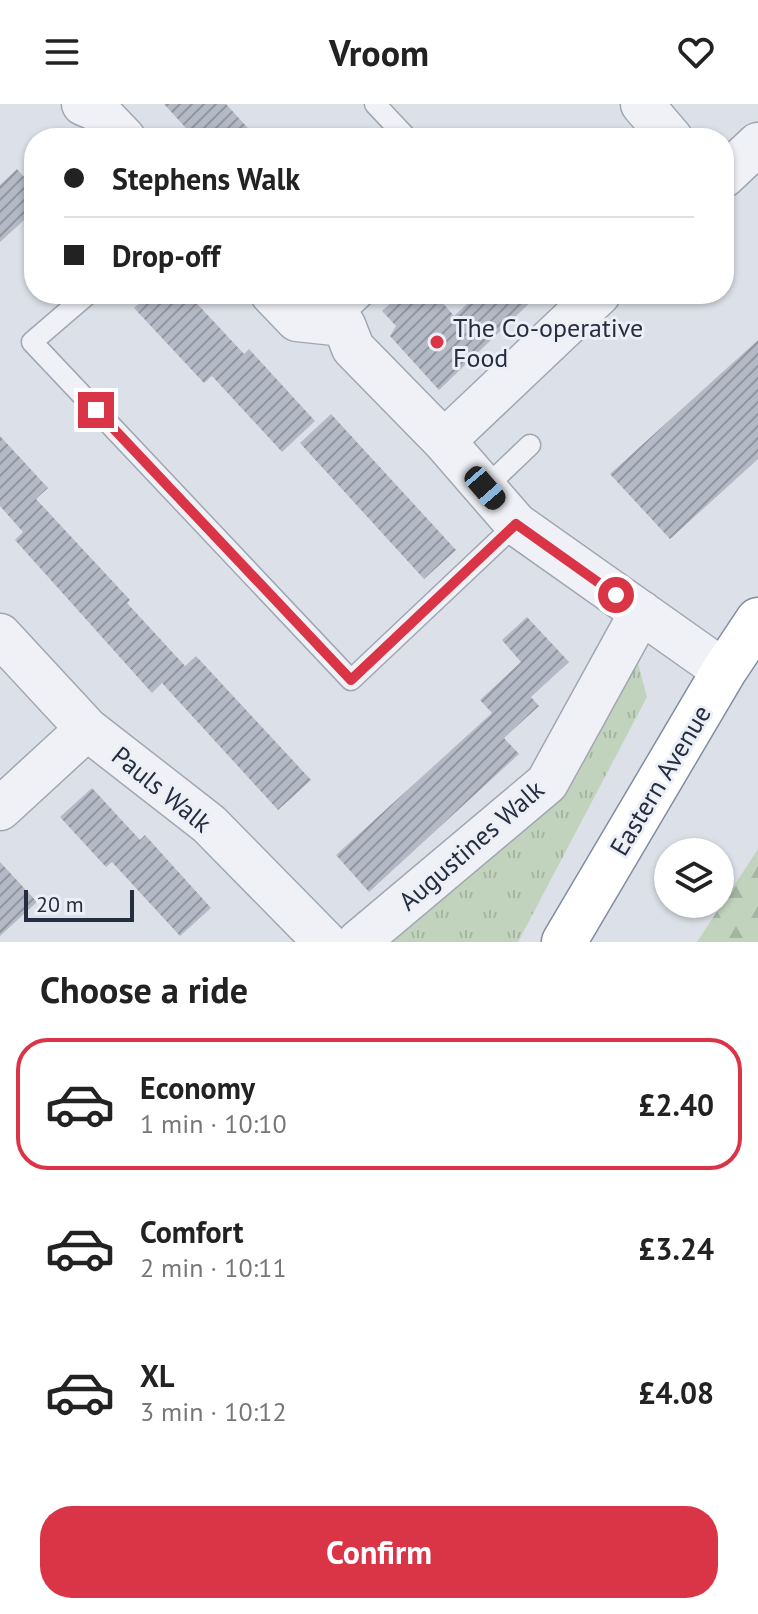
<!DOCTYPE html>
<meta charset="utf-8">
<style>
body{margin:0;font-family:"PT Sans",sans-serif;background:#f2f2f2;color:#222;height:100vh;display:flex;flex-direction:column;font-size:30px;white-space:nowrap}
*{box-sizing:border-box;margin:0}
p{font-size:26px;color:#767676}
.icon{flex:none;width:44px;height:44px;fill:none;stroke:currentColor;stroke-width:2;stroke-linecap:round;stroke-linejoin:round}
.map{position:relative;height:838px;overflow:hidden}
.panel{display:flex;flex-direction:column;background:#fff;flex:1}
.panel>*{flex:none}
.guide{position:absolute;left:24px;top:24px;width:710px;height:176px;border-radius:32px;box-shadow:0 2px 6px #0004;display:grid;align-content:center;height:176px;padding:0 40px;background:#fff}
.fabs{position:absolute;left:654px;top:734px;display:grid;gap:16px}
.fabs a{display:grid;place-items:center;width:80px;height:80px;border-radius:50%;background:#fff;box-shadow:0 2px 6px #0004;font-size:40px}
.scale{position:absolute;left:24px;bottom:20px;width:110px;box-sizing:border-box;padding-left:8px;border:4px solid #252e40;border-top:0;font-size:22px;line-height:28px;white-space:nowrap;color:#252e40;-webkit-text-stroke:6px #eceff6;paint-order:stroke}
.end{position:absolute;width:36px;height:36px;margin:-18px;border:10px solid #da3447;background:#fff;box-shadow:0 0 0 4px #fff}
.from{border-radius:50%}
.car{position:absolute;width:24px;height:48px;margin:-24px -12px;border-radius:10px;box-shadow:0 0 6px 2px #0007;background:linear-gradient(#222 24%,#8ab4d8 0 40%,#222 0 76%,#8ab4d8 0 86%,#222 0)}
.guide b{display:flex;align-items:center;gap:28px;height:76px;font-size:30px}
.guide b+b{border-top:2px solid #e0e0e0}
.guide i{width:20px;height:20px;background:#222}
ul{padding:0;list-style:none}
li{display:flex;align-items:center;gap:24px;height:132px;margin:0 16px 12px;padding:0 24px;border:4px solid transparent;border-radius:32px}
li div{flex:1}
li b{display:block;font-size:30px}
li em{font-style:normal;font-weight:800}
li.current{border-color:#da3447}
li>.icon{width:72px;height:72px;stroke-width:1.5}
h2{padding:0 40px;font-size:36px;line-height:96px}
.cta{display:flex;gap:16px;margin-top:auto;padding:16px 40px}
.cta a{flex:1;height:92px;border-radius:32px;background:#da3447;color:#fff;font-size:32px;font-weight:800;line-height:92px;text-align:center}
header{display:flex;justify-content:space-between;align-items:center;height:104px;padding:0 40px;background:#fff;font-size:36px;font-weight:800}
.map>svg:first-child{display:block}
.grass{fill:url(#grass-tufts)}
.forest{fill:url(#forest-firs)}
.building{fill:url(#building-hatch)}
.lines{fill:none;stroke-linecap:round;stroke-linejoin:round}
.lane-casing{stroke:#a1a7b2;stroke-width:23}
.street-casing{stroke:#a1a7b2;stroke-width:45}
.highway-casing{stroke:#828da0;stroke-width:47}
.lane{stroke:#eff1f6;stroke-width:20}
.street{stroke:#eff1f6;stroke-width:42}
.highway{stroke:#fff;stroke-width:44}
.route{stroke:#da3447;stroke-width:10}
.poi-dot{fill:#da3447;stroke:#eceff6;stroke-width:3}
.labels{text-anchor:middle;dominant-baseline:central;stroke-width:6;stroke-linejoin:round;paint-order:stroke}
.poi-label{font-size:26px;fill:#252e40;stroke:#eceff6;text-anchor:start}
.street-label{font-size:26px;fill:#252e40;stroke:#eceff6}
</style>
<header><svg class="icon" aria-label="menu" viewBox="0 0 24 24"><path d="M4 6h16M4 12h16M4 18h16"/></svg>Vroom<svg class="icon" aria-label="heart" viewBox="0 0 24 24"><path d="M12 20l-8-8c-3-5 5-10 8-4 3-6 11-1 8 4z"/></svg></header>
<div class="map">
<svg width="758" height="838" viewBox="0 0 758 838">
<defs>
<pattern id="grass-tufts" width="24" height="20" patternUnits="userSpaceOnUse" patternTransform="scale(2)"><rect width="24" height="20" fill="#c1d3bc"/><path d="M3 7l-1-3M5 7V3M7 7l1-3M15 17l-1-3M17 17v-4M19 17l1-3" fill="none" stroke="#a6b5a3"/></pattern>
<pattern id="forest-firs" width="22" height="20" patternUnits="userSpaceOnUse" patternTransform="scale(2)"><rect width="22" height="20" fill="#c1d3bc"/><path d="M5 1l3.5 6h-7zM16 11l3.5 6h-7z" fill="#a6b5a3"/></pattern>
<pattern id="building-hatch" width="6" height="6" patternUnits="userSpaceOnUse" patternTransform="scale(2)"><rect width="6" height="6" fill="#b3b9c5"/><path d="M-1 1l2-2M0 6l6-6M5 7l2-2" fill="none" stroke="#9197a1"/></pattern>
</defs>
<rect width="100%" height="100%" fill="#dce0e8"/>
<path class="grass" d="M633,541L647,593L518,838H372L551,692Z"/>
<path class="forest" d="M758,745V838H697Z"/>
<path class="building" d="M164,0H226L257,34H195Z
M17,65L34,84V107L0,138V81Z
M150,190H188L244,250L249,245L315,317L282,348L212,272L204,279L134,204Z
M401,190H435L454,212L478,190H539L439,286L390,232L396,222L382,207Z
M758,236V355L670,435L610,370Z
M331,310L456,446L424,475L300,339Z
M0,332L48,384L36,395L130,496L127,499L185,562L196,552L311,676L278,706L162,579L152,589L15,436L23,428L0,402Z
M527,513L569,558L531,593L539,602L504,634L519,650L369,788L336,751L492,609L480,596L521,558L502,536Z
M92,684L140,736L145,731L211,804L180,832L112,758L106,763L60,713Z
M0,758L37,798L0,832Z"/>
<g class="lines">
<defs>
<path id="lane" d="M375,0L407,34
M88,190L32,238L351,576L516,420
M344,221L350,204L365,190
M485,384L530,341"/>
<path id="street" d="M83,0L97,6L124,34
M642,0L671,34
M724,72L758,40
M272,190L297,216L344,221L353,244L444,337L516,420L724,567
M444,337L599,190
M0,531L87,625L209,720L325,838
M0,705L87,625
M358,838L547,679L641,508"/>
<path id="highway" d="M564,838L724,567L758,516"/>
</defs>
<use href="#lane" class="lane-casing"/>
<use href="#street" class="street-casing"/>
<use href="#highway" class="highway-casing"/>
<use href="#lane" class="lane"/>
<use href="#street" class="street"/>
<use href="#highway" class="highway"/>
</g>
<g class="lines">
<path class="route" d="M96,306L351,576L516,420L616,491"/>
</g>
<circle class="poi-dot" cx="437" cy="238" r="8"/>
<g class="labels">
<g class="poi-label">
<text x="453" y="223">The Co-operative<tspan x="453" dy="30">Food</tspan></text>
</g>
<g class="street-label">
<text transform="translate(660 676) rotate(-59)">Eastern Avenue</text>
<text transform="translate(162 685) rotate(39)">Pauls Walk</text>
<text transform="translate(471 741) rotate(-41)">Augustines Walk</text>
</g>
</g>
</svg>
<div class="fabs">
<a><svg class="icon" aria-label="layers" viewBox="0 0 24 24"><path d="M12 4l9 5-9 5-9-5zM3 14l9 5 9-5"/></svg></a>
</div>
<div class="scale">20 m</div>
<i class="end from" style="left:616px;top:491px"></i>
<i class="end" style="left:96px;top:306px"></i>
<i class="car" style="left:485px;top:384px;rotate:139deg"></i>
<div class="guide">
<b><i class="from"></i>Stephens Walk</b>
<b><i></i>Drop-off</b>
</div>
</div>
<section class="panel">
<h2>Choose a ride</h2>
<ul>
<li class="current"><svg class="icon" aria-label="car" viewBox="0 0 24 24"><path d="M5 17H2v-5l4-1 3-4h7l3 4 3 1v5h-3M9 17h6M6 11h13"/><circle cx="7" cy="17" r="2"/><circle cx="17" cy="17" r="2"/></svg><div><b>Economy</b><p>1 min · 10:10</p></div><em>£2.40</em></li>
<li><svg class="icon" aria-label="car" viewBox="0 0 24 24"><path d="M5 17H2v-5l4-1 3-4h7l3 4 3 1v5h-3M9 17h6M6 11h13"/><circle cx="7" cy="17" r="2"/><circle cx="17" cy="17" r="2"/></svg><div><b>Comfort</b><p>2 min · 10:11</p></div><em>£3.24</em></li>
<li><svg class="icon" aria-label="car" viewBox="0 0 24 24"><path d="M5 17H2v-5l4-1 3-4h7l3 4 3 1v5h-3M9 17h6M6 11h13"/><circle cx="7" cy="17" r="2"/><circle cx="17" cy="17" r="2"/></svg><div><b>XL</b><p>3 min · 10:12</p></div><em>£4.08</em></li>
</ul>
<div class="cta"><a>Confirm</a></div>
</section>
